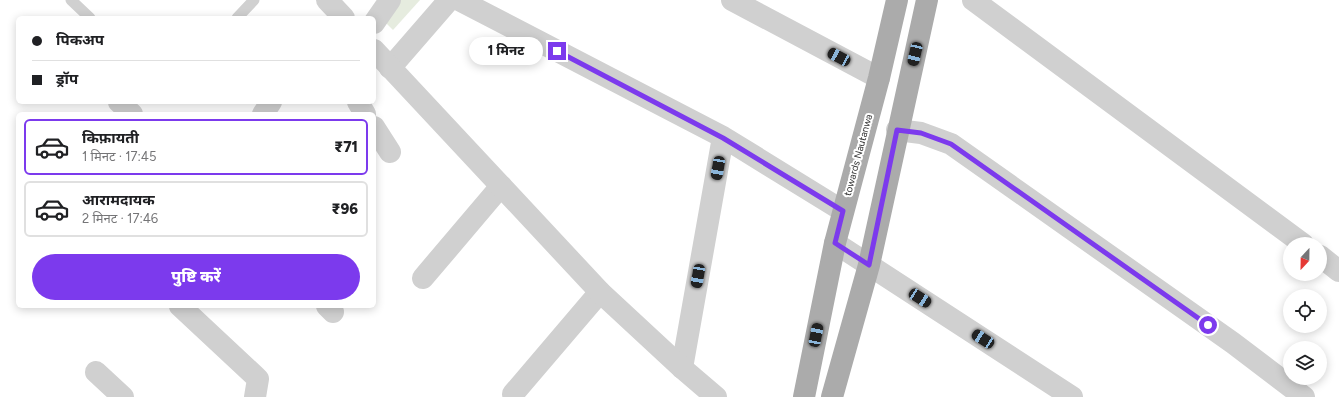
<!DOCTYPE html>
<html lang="hi">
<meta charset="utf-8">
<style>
body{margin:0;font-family:Figtree,"Noto Sans Devanagari",sans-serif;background:#f6f6f6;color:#202124;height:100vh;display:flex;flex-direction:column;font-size:15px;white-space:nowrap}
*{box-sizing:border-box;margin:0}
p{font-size:13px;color:#757577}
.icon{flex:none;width:22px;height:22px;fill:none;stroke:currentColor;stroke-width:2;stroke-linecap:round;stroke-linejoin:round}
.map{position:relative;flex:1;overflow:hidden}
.details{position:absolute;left:16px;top:112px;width:360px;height:196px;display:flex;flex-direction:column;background:#fff;border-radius:6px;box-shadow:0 2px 10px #0003}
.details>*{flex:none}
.hud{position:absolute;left:16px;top:16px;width:360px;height:88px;border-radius:6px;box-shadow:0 2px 10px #0003;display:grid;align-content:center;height:88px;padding:0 16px;background:#fff}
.needle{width:26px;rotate:202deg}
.tools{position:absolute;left:1283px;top:237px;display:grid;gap:8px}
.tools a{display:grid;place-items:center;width:44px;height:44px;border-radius:50%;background:#fff;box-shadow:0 2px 10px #0003;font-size:20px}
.end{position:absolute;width:18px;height:18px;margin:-9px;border:5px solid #7c3aed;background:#fff;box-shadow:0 0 0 2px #fff}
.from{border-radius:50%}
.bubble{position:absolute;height:28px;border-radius:14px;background:#fff;box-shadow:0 2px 10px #0003;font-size:13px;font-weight:800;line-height:28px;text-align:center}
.car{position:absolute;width:12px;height:24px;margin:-12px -6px;border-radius:5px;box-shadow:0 0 3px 1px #0007;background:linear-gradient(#222 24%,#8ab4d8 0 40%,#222 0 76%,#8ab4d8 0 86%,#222 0)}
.hud b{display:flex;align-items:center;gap:14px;height:38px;font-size:15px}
.hud b+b{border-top:1px solid #e0e0e0}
.hud i{width:10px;height:10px;background:#202124}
ul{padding:7px 0 0;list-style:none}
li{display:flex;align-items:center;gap:12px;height:56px;margin:0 8px 6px;padding:0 8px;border:2px solid #e0e0e0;border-radius:6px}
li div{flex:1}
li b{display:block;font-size:15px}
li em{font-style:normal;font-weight:800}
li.selected{border-color:#7c3aed}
li>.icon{width:36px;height:36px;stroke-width:1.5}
.cta{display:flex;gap:8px;margin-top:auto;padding:8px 16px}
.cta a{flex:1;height:46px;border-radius:24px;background:#7c3aed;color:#fff;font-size:16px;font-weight:800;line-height:46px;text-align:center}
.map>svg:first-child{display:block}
.green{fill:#e6ecdf}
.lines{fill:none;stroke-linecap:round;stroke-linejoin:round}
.service{stroke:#d0d0d0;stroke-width:11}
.minor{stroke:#d0d0d0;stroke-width:22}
.tertiary{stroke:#d0d0d0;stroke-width:22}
.primary{stroke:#ababab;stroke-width:22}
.route{stroke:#7c3aed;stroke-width:5}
.labels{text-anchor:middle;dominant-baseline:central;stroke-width:4;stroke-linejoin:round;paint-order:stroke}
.street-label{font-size:10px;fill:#333;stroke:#fff}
</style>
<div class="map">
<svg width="1339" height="397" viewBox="0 0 1339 397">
<rect width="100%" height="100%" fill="#fff"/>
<path class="green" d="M387,0H420L393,30L377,14Z"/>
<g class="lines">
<path class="service" d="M71,0L90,18
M237,18L254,0"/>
<path class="minor" d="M459,0L723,137L843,211
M732,0L879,78
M973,0L1303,244
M374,23L390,0
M390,68L449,0
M119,102L132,114
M358,102L365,114
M263,114L271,102
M374,127L390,152
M897,130L921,133L951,144L1233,343L1304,397
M835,243L1072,397
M1320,256L1339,271
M423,278L501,186
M180,306L255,376L258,379L255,397
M327,306L333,312
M682,368L723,137
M96,372L123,397
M513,394L600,292"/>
<path class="tertiary" d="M327,0L344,18
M374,50L600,292L682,368L716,397"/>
<path class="primary" d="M804,397L835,243L879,78L897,0
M832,397L869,265L927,0"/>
</g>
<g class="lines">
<path class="route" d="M557,51L723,138L843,211L835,243L869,265L897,130L921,133L951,144L1208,325"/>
</g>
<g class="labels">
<g class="street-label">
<text transform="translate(858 155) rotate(-75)">towards Nautanwa</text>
</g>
</g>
</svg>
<div class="tools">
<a><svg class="needle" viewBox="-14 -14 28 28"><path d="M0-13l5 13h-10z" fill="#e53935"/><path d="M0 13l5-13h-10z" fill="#757577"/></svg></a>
<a><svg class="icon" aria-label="locate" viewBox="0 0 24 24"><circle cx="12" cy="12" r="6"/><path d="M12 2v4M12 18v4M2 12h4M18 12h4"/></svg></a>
<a><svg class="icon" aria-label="layers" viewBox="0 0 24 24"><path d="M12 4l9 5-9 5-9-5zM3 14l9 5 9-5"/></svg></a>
</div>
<i class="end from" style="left:1208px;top:325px"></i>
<i class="end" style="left:557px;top:51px"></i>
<div class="bubble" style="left:469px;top:37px;width:74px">1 मिनट</div>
<i class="car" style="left:915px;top:54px;rotate:193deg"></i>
<i class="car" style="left:839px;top:57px;rotate:298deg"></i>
<i class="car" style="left:718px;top:168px;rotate:190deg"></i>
<i class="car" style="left:698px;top:276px;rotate:190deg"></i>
<i class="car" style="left:920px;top:298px;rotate:123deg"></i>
<i class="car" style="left:816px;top:335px;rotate:11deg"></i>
<i class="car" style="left:983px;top:339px;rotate:303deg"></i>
<div class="hud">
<b><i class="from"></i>पिकअप</b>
<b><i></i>ड्रॉप</b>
</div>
<section class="details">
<ul>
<li class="selected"><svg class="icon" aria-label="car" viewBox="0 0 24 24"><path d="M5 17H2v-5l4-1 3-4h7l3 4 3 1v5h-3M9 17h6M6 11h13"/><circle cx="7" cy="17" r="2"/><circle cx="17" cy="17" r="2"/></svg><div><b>किफ़ायती</b><p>1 मिनट · 17:45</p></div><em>₹71</em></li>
<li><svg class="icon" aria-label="car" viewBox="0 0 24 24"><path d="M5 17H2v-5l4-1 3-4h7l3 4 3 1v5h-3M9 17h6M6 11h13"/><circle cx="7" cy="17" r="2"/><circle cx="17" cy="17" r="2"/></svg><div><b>आरामदायक</b><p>2 मिनट · 17:46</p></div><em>₹96</em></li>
</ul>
<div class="cta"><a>पुष्टि करें</a></div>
</section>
</div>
